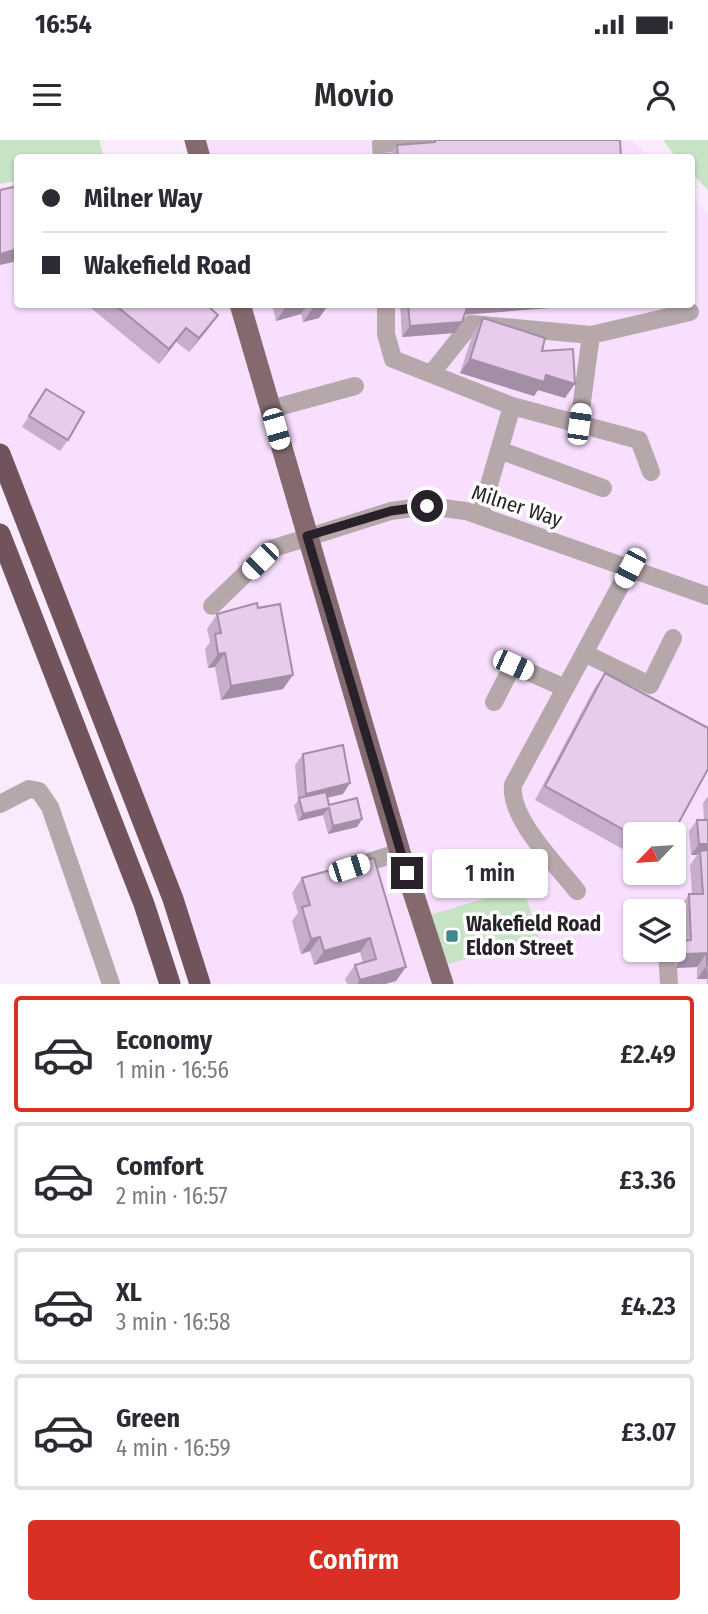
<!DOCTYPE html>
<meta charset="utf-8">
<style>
body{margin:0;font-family:"Fira Sans Condensed",sans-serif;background:#f2f2f3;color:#2b2b33;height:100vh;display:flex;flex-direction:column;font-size:26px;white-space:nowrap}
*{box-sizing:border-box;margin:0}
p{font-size:23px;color:#7c7c81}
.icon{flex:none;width:38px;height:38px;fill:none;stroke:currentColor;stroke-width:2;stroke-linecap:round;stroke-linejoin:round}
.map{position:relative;height:844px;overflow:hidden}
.details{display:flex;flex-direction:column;background:#fff;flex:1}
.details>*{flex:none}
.banner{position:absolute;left:14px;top:14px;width:681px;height:154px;border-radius:7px;box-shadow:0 2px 5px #0004;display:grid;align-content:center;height:154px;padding:0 28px;background:#fff}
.needle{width:46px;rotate:245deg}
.buttons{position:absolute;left:623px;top:682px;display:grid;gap:14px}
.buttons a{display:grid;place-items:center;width:63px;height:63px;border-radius:7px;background:#fff;box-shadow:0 2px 5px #0004;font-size:35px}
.end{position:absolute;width:32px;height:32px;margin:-16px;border:9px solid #28212a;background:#fff;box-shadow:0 0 0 4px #fff}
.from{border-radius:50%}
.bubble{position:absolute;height:49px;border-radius:7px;background:#fff;box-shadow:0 2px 5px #0004;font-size:23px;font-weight:600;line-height:49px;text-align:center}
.car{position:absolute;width:21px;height:42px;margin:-21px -10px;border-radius:9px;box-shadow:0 0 5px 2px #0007;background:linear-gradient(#fff 24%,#345 0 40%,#fff 0 76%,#345 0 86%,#fff 0)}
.banner b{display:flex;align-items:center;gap:24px;height:66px;font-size:26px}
.banner b+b{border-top:2px solid #e1e1e2}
.banner i{width:18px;height:18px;background:#2b2b33}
ul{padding:12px 0 0;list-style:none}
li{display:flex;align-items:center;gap:21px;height:116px;margin:0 14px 10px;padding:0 14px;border:4px solid #e1e1e2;border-radius:7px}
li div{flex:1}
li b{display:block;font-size:26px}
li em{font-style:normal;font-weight:600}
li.current{border-color:#d93025}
li>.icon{width:63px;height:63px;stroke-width:1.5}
.button{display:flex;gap:14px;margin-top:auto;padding:14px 28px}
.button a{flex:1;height:80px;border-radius:7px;background:#d93025;color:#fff;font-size:28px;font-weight:600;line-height:80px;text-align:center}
.status{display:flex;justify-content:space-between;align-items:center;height:49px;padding:0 35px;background:#fff;direction:ltr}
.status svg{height:19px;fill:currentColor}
header{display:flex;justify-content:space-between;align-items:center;height:91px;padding:0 28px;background:#fff;font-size:32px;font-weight:600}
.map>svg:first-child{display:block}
.built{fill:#f8dffe;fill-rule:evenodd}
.green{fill:#c7e2c4}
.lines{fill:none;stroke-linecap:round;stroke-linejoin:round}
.minor{stroke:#b6a7aa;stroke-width:18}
.major{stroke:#846a6f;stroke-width:21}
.highway{stroke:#71545b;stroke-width:21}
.wall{fill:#c7afcb}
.shaded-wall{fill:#a28fa5}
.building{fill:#e7ccec;stroke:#a28fa5;stroke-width:2}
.route{stroke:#28212a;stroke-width:9}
.poi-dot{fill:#42898e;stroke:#fff;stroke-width:2.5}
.labels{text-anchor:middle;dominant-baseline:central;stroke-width:7;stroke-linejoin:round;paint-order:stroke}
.street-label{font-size:21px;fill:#28212a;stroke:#fff}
.poi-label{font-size:21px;font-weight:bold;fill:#28212a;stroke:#fff;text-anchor:start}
</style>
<div class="status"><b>16:54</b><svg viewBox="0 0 49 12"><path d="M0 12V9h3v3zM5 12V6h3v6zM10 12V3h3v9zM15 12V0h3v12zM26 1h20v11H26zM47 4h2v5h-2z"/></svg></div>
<header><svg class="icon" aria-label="menu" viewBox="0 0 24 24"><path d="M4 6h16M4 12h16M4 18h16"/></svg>Movio<svg class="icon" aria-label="person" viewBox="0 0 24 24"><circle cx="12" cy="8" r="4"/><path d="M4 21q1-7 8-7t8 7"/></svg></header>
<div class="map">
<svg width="708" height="844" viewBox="0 0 708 844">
<rect width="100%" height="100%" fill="#faeafe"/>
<path class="built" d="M195,0H630L651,17L200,18Z
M17,44L18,164H691V56L708,73V844H200L0,314V47ZM635,695H674V733H635ZM635,772H674V810H635Z"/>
<path class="green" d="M0,0H99L104,17L18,18L17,41L0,44Z
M663,0H708V50L691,33V18L676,17Z
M523,747L539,797L438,827L423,777Z"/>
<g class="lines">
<path class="minor" d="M382,18L381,4L436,0
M386,164V194L393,219L512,266L480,376
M431,234L471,184L591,195L690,172
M512,266L639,300L651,332
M271,269L355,246
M579,284L591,195
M499,310L603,348
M212,466L271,409L391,371L427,366L466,371L708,456
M584,513L650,545L673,498
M494,562L513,525L565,548
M0,664L29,649L39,651L50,667L111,844
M353,727L400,712
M577,751C557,725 509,679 513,645L630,428
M665,770V772
M667,810L669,844"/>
<path class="major" d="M195,0L200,18
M240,164L400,712L443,844"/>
<path class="highway" d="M0,314L173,759L200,844
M0,394L144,764L170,844"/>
</g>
<path class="wall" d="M431,0H620L621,18H389V16L397,5L430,2Z
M86,164H206L208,189L189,212L176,202L159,224Z
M272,164H339L326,168L319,178L303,182L301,174L276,181Z
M400,164H576L575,166L465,174L455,193L402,197Z
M483,178L542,211L565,258L538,250L534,256L460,233L473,193Z
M46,249L68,300L60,311L22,287Z
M217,474L283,549L221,560L215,527L208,528L205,509L210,502L207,489Z
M605,533L635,695V716L535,660L595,547Z
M303,614L343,654L327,658L329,665L362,679L357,687L328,694L323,675L298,681L294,666L298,660L295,625Z
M708,656V844H707V839H697V827L675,828L674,815L681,806L679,769L689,754H692L690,725L697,715H691L689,691L697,680H704L703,663Z
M374,718L396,841L385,844H347L345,839L355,825L363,823L360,812L314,825L310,811L301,814L292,781L298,773L292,753L302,738Z"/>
<path class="shaded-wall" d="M18,109V121L0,125V114Z
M295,164H308L301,174L276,181L286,167Z
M321,164H339L326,168L319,178L303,182L313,168Z
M468,164H576L575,166L461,175Z
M218,175L208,189L189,212L199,198Z
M462,182L455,193L402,197L410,186Z
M186,188L176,202L159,224L169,209Z
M470,219L546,235L575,244L565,258L538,250L534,256L460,233Z
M225,513L215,527L208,528L218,514Z
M293,535L283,549L221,560L231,546Z
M350,643L343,654L301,664L300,663L306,654Z
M329,668L323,675L298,681L303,674Z
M362,679L357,687L328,694L333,686Z
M699,704H708V714L700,711L697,715H691Z
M320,797L310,811L301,814L311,799Z
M370,798L360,812L314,825L324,811Z
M707,813L697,827L675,828L685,814Z
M707,825L708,837L707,839H697Z
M406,827L396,841L385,844H357L360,840Z"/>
<path class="building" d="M435,0H620L621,18H398L397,5L435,2Z
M18,46V109L0,114V50Z
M114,164H206L218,175L199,198L186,188L169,209Z
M313,164H325L313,168Z
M408,164H468L462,182L410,186Z
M483,178L545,198L542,211L573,209L575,244L546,235L544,242L470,219Z
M46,249L84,272L68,300L29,276Z
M257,463L258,468L280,464L293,535L231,546L225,513L218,514L215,494L221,493L217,474Z
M605,533L708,588V629L672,695H635V696L545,646Z
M343,605L350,643L306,654L303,614Z
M326,652L329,665L357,658L362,679L333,686L329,668L303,674L299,658Z
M697,680H708V704H699Z
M708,710V825H707V813L685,814L684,801L691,800L689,754H703L700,711Z
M374,718L406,827L360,840L355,825L376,819L370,798L324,811L320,797L311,799L302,767L310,765L302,738Z"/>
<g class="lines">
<path class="route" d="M407,733L307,396L391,371L427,366"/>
</g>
<rect class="poi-dot" x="445" y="789" width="14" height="14" rx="3.5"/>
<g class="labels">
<g class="street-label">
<text transform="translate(517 366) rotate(18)">Milner Way</text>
</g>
<g class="poi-label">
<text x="466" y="784">Wakefield Road<tspan x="466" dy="24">Eldon Street</tspan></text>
</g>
</g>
</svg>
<div class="buttons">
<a><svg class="needle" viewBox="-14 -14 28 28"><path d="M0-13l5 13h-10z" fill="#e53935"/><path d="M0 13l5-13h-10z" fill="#7c7c81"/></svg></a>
<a><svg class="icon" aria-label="layers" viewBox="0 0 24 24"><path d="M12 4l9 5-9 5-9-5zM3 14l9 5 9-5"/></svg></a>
</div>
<i class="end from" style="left:427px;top:366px"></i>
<i class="end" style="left:407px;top:733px"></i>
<div class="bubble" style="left:432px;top:709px;width:116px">1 min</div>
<i class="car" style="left:579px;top:284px;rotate:8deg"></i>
<i class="car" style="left:276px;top:289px;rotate:164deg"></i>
<i class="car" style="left:260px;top:421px;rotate:225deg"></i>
<i class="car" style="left:630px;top:428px;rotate:208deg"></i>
<i class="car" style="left:513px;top:525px;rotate:114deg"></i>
<i class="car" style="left:349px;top:728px;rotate:72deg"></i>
<div class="banner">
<b><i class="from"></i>Milner Way</b>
<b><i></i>Wakefield Road</b>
</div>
</div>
<section class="details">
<ul>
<li class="current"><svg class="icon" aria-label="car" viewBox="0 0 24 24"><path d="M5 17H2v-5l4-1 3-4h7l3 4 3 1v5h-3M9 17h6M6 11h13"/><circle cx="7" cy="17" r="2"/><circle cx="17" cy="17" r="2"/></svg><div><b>Economy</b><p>1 min · 16:56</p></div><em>£2.49</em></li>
<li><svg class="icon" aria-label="car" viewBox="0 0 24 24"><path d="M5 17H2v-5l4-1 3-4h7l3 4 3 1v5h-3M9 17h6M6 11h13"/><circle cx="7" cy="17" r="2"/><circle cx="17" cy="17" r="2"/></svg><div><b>Comfort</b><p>2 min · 16:57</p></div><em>£3.36</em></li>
<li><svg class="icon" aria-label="car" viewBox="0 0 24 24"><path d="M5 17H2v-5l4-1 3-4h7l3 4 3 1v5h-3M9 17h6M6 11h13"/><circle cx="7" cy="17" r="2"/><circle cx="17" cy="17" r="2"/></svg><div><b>XL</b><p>3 min · 16:58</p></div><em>£4.23</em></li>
<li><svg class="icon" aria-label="car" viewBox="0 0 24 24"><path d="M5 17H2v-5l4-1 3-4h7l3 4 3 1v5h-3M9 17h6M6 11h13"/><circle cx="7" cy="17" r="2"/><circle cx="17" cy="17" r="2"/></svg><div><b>Green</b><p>4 min · 16:59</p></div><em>£3.07</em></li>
</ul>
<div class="button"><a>Confirm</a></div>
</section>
